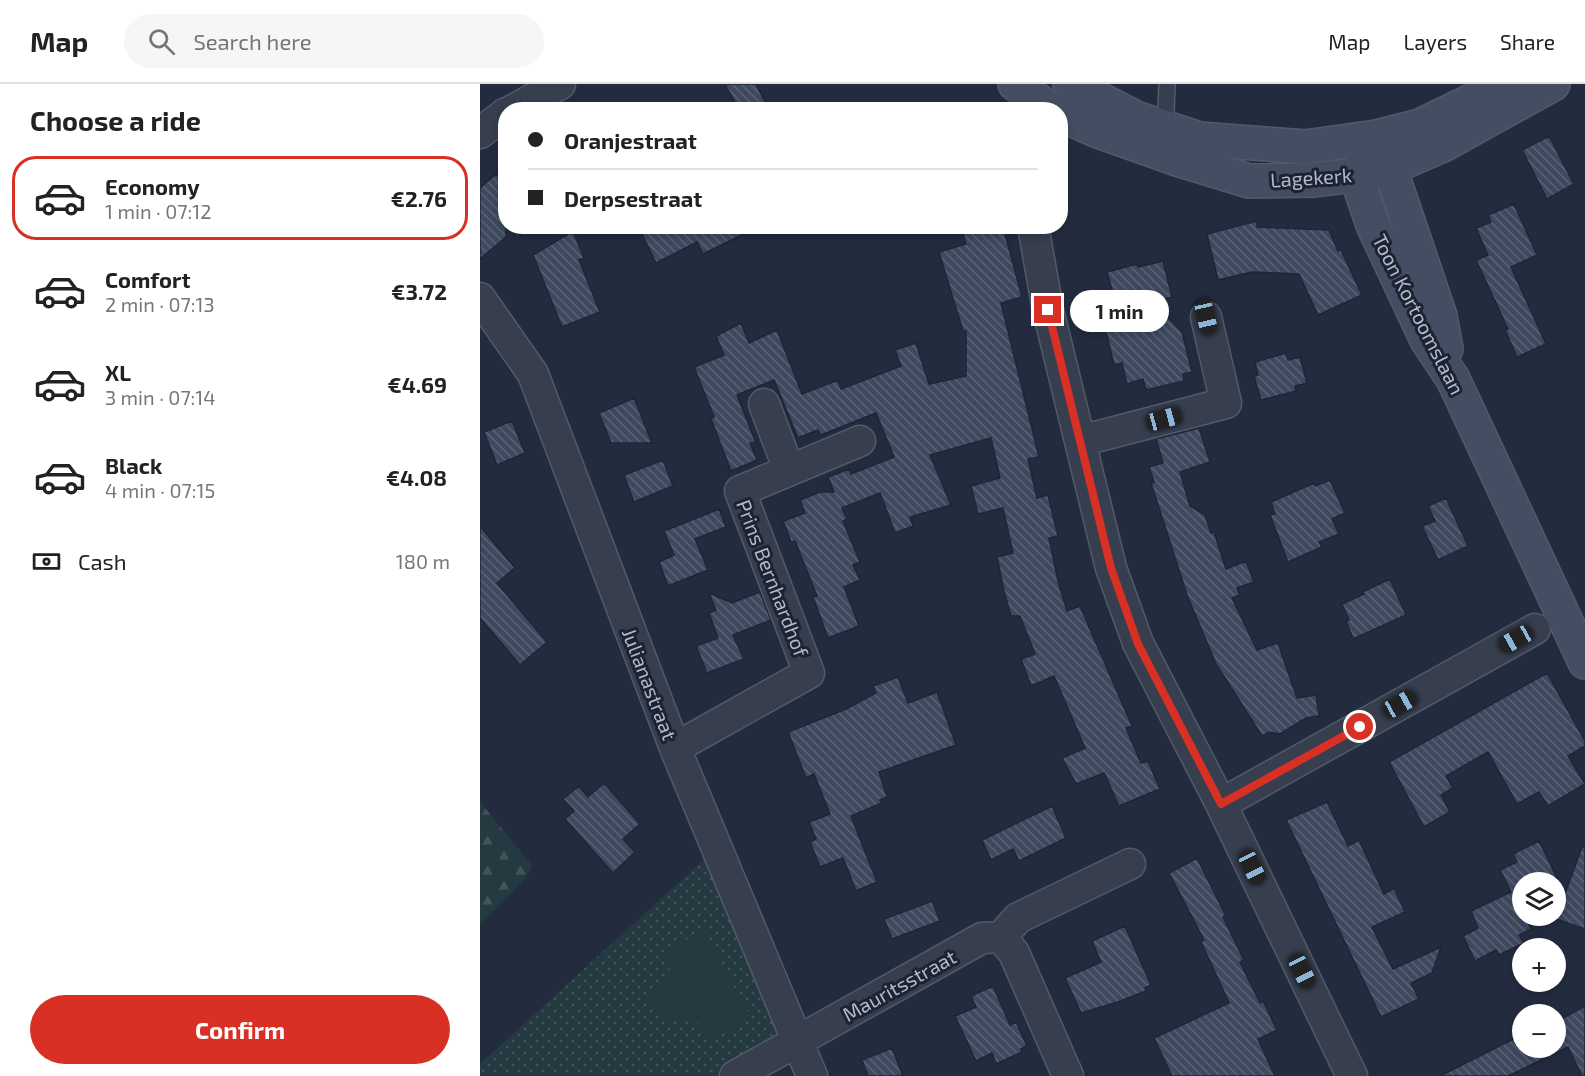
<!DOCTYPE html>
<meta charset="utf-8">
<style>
body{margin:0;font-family:"Exo 2",sans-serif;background:#f6f6f6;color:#222;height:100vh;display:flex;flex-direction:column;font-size:22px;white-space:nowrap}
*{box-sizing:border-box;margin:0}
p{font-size:20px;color:#767676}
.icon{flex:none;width:33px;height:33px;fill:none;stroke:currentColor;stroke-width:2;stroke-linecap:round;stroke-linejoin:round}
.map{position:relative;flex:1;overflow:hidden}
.sheet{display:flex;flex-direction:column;background:#fff;width:480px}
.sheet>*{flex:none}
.banner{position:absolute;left:18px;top:18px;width:570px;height:132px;border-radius:24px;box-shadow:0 3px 9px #0003;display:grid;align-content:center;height:132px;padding:0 30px;background:#fff}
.controls{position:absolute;left:1032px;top:788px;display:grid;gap:12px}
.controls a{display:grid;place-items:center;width:54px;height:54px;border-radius:50%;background:#fff;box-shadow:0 3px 9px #0003;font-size:30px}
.end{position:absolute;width:27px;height:27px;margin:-14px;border:8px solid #d93025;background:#fff;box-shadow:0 0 0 3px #fff}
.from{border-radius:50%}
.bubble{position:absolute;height:42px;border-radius:21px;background:#fff;box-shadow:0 3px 9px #0003;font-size:20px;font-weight:700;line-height:42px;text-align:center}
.car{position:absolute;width:18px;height:36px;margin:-18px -9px;border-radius:8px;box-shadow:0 0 4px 2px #0007;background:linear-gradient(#222 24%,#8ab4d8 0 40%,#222 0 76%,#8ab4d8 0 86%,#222 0)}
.banner b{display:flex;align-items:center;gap:21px;height:57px;font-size:22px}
.banner b+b{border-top:2px solid #e0e0e0}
.banner i{width:15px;height:15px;background:#222}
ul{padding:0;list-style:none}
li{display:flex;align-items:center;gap:18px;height:84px;margin:0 12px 9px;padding:0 18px;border:3px solid transparent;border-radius:24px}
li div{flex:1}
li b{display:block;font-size:22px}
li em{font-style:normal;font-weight:700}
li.current{border-color:#d93025}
li>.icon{width:54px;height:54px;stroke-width:1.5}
h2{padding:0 30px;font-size:27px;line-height:72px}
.pay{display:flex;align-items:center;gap:15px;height:66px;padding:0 30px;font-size:22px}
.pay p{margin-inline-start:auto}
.cta{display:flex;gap:12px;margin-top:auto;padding:12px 30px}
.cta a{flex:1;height:69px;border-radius:36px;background:#d93025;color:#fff;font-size:24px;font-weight:700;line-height:69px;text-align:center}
header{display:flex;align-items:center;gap:36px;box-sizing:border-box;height:84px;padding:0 30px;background:#fff;border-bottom:2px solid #e0e0e0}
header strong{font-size:28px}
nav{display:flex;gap:33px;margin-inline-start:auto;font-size:21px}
.search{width:420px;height:54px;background:#f6f6f6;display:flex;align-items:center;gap:15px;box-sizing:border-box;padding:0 21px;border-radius:33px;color:#767676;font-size:22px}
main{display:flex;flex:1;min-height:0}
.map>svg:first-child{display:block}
.grass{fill:url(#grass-dots)}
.forest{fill:url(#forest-firs)}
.green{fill:#253a40}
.building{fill:url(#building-back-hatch);stroke:#1e2636;stroke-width:1.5}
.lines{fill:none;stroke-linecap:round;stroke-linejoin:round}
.lane-casing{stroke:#525a6a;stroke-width:18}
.street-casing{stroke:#525a6a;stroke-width:33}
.secondary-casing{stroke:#525a6a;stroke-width:36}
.lane{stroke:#373f4f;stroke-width:15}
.street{stroke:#373f4f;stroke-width:30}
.secondary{stroke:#454d62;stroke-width:33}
.route{stroke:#d93025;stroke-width:8}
.labels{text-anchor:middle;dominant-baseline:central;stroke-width:6;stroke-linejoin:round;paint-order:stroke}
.street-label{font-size:20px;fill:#b3baca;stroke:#1c2434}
</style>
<header>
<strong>Map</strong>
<div class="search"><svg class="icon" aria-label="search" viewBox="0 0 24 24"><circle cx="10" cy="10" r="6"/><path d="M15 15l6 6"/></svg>Search here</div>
<nav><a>Map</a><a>Layers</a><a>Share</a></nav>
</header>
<main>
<section class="sheet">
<h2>Choose a ride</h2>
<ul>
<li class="current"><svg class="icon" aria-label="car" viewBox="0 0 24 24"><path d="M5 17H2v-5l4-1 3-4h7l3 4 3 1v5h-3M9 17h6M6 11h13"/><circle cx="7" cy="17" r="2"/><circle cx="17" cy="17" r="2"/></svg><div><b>Economy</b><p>1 min · 07:12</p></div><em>€2.76</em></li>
<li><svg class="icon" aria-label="car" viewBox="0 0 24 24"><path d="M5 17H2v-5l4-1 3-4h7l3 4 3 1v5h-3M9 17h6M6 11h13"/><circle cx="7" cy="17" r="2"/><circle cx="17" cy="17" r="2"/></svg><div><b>Comfort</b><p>2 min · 07:13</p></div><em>€3.72</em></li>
<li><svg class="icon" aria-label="car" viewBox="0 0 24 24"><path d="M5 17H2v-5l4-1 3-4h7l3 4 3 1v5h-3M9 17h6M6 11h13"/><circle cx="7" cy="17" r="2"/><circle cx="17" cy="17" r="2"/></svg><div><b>XL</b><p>3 min · 07:14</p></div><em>€4.69</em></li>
<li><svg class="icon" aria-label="car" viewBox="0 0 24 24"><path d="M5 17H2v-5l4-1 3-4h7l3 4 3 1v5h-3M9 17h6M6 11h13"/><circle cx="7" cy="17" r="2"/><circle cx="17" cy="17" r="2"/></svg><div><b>Black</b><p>4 min · 07:15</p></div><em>€4.08</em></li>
</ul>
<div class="pay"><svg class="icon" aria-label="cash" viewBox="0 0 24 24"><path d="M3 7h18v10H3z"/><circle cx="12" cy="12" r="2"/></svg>Cash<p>180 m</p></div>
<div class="cta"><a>Confirm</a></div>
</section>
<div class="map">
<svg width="1105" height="992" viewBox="0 0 1105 992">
<defs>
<pattern id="grass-dots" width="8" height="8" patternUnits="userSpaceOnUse" patternTransform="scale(1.5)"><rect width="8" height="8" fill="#253a40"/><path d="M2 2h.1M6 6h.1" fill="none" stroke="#42545a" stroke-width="1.8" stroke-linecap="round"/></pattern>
<pattern id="forest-firs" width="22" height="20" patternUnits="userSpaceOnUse" patternTransform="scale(1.5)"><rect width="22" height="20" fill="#253a40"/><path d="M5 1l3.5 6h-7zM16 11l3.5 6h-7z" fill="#42545a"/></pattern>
<pattern id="building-back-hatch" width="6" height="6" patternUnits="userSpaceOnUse" patternTransform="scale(1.5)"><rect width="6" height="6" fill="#3e495f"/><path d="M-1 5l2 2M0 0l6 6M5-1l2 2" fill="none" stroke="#586175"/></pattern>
</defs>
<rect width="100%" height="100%" fill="#232c3f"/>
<path class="grass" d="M230,770L301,946L298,957L242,992H0V980Z"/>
<path class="forest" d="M0,718L51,780L52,783L45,795L0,841Z"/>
<path class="green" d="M224,846L271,934L228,957L217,936L178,933L168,918L191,889L182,869Z"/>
<path class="building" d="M245,0H276L285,18L271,26H259Z
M1069,52L1094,100L1067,115L1042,66Z
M16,90L26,101V153L0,175V104Z
M1034,120L1057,171L1031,183L1066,260L1037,273L1025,246L1028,245L996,176L1008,171L996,144L1011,138L1008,131Z
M777,137V143L849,146L858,167L861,166L882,211L838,231L819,190L772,188L738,196L727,150Z
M158,142H280L223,170L217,158L176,179Z
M481,142H523L542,213L521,219L559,373L548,375L557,414L568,411L578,452L569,454L578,497L587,527L600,522L652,642L646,644L661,679L668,677L680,705L639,722L624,689L596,700L582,674L605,664L574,592L551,602L541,575L555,570L540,532H531L524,507L517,473L533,469L523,424L498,430L491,402L520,394L511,354L450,371L471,421L430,433L433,442L415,449L400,409L362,424L367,435L363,437L380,478L373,481L380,496L364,503L379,542L348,554L333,513L337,512L315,457L311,458L303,437L325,429L320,416L340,408H354L348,393L369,385L371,390L414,373L396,329L341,351L338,346L318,354L294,296L259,310L257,311L276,359H270L277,376L251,387L231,335L234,333L214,283L244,271L236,252L261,239L269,259L297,246L322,310L358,296L361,305L421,282L415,266L436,259L449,300L486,292V247H483L459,168L486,160Z
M93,147L104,174L99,176L120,228L82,243L53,171Z
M683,177L692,213L673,218L702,248L712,288L703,290L704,297L666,306L663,295L647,300L642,279L634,281L620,223L624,222L621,213H634L627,188L657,180L658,183Z
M806,269L808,276L820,273L827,299L815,302L816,307L781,316L774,292L778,291L775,278Z
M154,314L172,359H131L119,329Z
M32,337L45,369L17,381L4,348Z
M719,344L730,378L700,388L710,422L725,431L731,449L734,448L746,485L766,477L774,498L757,504L760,511L752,514L777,566L798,559L817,614L836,611L839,632L826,634L800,650L789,648L782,652L736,580L707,511L671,399L674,398L669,383L683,379L676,355Z
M183,376L193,402L154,418L144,391Z
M850,396L865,429L852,435L859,450L839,458L842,463L808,478L790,431L795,430L791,418L834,399L835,402Z
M966,414L988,462L958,476L942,442L955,437L948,422Z
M239,425L246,443L215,455L228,486L188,502L179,478L194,471L184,447Z
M0,442L35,484L17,499L67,558L40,581L0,534Z
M910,495L926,531L873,555L866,537L869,536L862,520L884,510L882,508Z
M280,508L291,536L253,551L264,575L227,589L216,562L238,554L229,529L236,526L229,509L252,519Z
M1067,589L1105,657V662L1088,672L1105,700L1068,722L1059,708L1037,720L1008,668L966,692L973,704L961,711L970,728L944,743L909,678Z
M418,593L428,619L457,608L476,661L399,688L407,713L400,716L402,719L371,732L397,798L376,807L363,774L340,783L330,758L336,755L329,738L350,730L334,690L326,694L308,648L366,625L396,609L393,602Z
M124,699L160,740L143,755L155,768L133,789L85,735L94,727L83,715L99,702L108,713Z
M847,718L868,762L879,756L904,810L914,804L925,828L892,843L913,885L961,863L952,889L931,899L939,915L901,933L806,736Z
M572,722L586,754L539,777L533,765L511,776L502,756Z
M1059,757L1079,798H1042V804L1033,809L1051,845L1039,851L1044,859L1019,871L1016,866L995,877L983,852L998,844L991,827L1031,808L1020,786L1037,778L1033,770Z
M1102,763H1105V845L1076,835Z
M717,774L746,832L743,833L764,876L760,878L780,919L783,917L797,946L778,955L795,992H692L674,954L749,919L721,858L724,856L689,789Z
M452,817L460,837L412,855L404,835Z
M645,842L671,901L665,904L666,907L638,918L601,929L585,894L621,878L612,857Z
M513,902L530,941L536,938L547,962L541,965L542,968L516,980L512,969L496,977L475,932L496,923L491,912Z
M1105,922V992H1102L1088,963L1028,992H960L1035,954L1034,951L1042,947V963H1076V938Z
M412,964L423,992H388L382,976Z"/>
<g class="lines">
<defs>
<path id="lane" d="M683,42L686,27L687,0"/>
<path id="street" d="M33,26L80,0
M0,49L26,29
M553,142L568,226L631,484L658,559L741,720L872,992
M0,214L53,290L195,664L332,992
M284,320L309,386
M600,357L746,319L726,233
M195,664L329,589L260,407L380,357
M741,720L1055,545
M521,853L538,834L650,780
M255,992L502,854L521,853L534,869L588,992"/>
<path id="secondary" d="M535,0L571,26
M590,0L656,34L720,55L825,63L896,53L940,42L1026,0
M580,30L618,47L697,75L769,97L834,96L876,91L910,84L963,61L1073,0
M896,53L876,91L893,141L947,256L973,295L1105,578
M900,63L910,84L960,232L966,265"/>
</defs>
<use href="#lane" class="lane-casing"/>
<use href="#street" class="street-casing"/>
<use href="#secondary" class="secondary-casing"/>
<use href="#lane" class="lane"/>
<use href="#street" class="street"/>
<use href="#secondary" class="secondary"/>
</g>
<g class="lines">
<path class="route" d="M568,226L631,484L658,560L741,720L880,643"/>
</g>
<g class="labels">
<g class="street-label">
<text transform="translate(831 93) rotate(-4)">Lagekerk</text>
<text transform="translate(939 230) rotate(63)">Toon Kortoomslaan</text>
<text transform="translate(293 494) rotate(69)">Prins Bernhardhof</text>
<text transform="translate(170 600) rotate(69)">Julianastraat</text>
<text transform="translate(419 901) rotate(-29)">Mauritsstraat</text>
</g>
</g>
</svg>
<div class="controls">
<a><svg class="icon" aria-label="layers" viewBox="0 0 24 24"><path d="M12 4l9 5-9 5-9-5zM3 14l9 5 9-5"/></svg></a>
<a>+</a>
<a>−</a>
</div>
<i class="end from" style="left:880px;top:643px"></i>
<i class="end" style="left:568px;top:226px"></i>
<div class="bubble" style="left:590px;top:206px;width:99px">1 min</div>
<i class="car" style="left:726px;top:233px;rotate:167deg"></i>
<i class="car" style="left:684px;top:335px;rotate:75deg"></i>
<i class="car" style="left:1036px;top:555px;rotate:241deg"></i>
<i class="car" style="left:920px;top:620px;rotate:61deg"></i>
<i class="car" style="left:772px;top:783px;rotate:154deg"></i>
<i class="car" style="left:822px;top:887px;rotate:154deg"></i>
<div class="banner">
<b><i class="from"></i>Oranjestraat</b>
<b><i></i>Derpsestraat</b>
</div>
</div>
</main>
